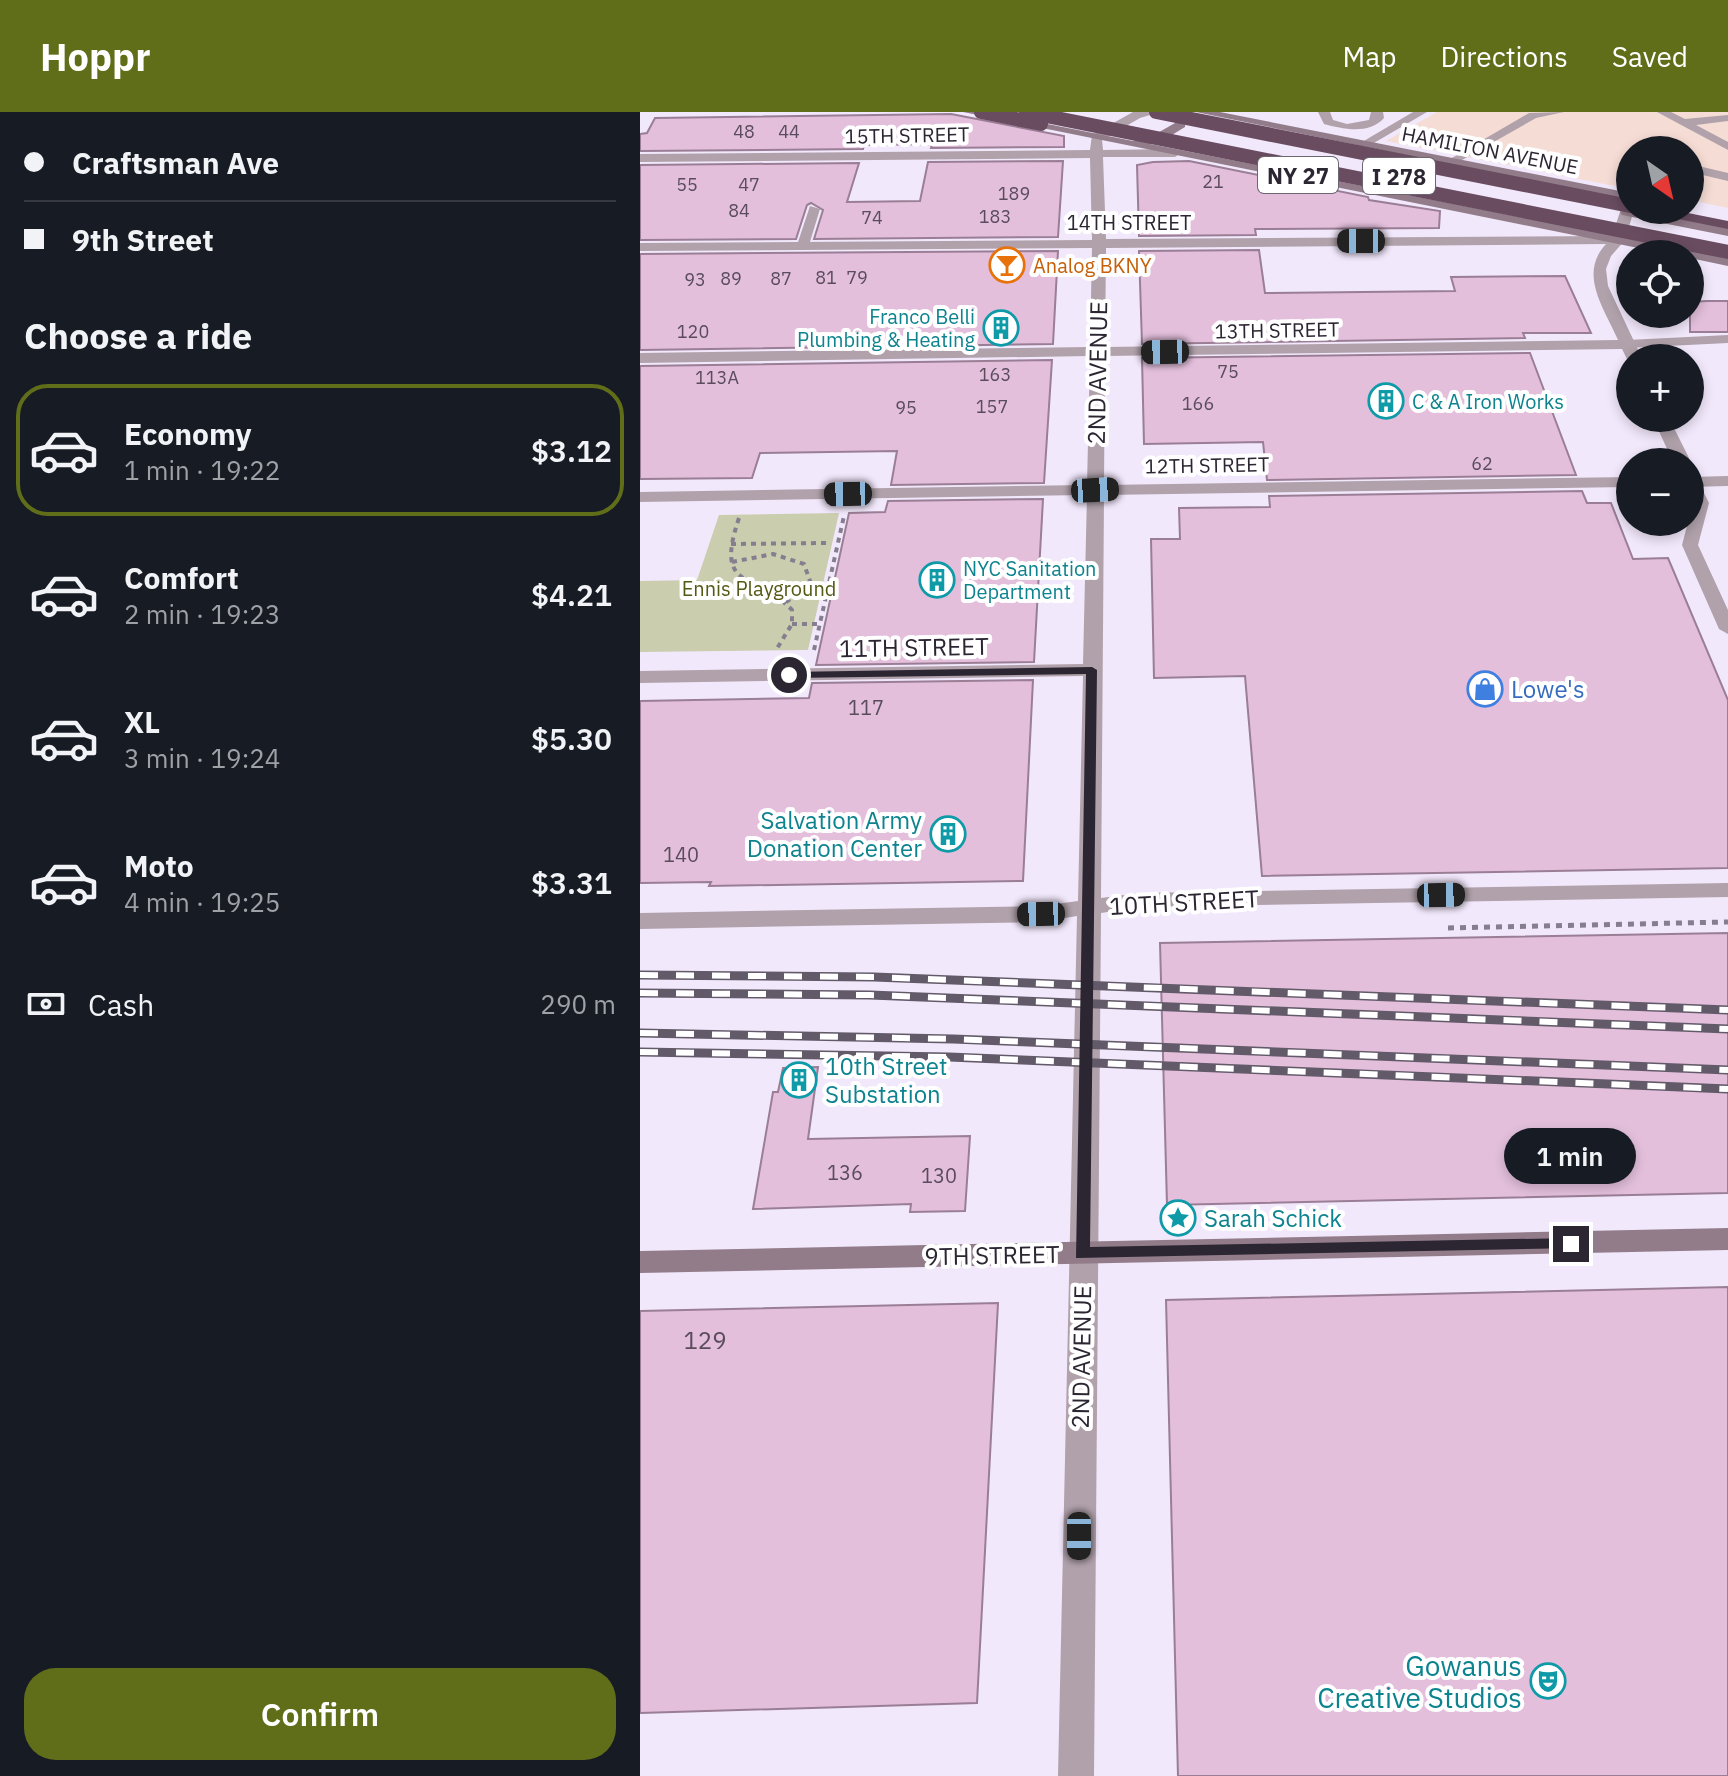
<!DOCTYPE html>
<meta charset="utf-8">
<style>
body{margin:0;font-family:"IBM Plex Sans",sans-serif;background:#242831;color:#f1f3f6;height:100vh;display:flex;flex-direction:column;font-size:30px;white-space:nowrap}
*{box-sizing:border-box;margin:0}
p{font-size:26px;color:#9ea1a6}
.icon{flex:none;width:44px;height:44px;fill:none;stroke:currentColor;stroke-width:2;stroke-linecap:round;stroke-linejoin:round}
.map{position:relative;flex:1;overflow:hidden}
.panel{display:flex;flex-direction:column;background:#171b24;width:640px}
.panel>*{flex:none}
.top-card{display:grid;align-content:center;height:176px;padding:0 24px;background:#171b24}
.needle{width:52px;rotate:146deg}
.buttons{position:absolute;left:976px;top:24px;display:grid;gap:16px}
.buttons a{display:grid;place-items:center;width:88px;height:88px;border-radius:50%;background:#171b24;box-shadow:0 4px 12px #0003;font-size:40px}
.end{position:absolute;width:36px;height:36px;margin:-18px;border:10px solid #2c2532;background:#fff;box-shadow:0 0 0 4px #fff}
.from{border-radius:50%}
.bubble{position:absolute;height:56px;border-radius:28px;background:#171b24;box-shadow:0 4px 12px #0003;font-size:26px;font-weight:600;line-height:56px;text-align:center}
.car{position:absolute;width:24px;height:48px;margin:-24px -12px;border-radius:10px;box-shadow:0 0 6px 2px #0007;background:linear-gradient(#222 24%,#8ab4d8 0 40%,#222 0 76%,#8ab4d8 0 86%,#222 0)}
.top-card b{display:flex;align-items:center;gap:28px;height:76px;font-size:30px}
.top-card b+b{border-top:2px solid #363941}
.top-card i{width:20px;height:20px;background:#f1f3f6}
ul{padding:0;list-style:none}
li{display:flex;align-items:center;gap:24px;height:132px;margin:0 16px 12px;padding:0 8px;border:4px solid transparent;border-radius:32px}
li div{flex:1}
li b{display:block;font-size:30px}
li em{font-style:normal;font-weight:600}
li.on{border-color:#606e19}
li>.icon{width:72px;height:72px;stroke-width:1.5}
h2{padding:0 24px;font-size:36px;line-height:96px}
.pay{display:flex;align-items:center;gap:20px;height:88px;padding:0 24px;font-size:30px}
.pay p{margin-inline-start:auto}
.action{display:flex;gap:16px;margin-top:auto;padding:16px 24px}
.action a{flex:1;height:92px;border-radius:32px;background:#606e19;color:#fff;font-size:32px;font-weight:600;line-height:92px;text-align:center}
header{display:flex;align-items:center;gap:48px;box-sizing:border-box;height:112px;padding:0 40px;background:#606e19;color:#fff}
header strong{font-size:38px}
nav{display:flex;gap:44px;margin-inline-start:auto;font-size:28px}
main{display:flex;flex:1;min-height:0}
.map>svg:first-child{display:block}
.industrial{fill:#f5dcd4}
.green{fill:#cacdae}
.building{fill:#e3bfdc;stroke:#9a7e95;stroke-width:2}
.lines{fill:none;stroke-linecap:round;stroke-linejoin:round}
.path-far1{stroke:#867e8e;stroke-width:4;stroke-dasharray:5 5;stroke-linecap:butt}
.path{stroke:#867e8e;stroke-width:5;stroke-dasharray:6 6;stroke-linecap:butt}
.lane{fill:#b0a1aa;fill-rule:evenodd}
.street{fill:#b0a1aa;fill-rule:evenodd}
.secondary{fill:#927c8a;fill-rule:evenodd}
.highway{fill:#694c60;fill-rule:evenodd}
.rail-casing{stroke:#625a69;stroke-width:9}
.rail{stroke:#fff;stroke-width:6;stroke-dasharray:18;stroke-linecap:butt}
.highway-bridge{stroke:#694c60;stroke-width:14}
.route{fill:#2c2532}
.labels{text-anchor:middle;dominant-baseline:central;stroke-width:8;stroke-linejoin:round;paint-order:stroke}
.far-number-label{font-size:18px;fill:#5a4c5c}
.far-street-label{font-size:20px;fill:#2c2532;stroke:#fff}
.far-food-label{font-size:20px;fill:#c56008;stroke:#fff;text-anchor:start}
.far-culture-label{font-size:20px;fill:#0d838f;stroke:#fff;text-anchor:start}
.far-park-label{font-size:20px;fill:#565815;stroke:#fff}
.number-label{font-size:20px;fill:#5a4c5c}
.shield{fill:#fff;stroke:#6b6670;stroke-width:2}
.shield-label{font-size:22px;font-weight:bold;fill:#2c2532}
.street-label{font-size:24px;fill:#2c2532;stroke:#fff}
.shop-label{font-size:24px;fill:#366cbe;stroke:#fff;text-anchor:start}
.culture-label{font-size:24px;fill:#0d838f;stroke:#fff;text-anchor:start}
.near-number-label{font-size:24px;fill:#5a4c5c}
.near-culture-label{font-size:28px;fill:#0d838f;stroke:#fff;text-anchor:end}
</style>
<header>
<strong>Hoppr</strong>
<nav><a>Map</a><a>Directions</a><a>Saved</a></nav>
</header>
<main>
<section class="panel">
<div class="top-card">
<b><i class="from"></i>Craftsman Ave</b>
<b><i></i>9th Street</b>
</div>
<h2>Choose a ride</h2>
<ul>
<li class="on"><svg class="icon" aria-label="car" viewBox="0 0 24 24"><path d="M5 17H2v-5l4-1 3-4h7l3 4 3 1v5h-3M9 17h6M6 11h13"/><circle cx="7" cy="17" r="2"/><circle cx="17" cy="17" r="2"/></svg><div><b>Economy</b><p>1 min · 19:22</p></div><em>$3.12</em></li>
<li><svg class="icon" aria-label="car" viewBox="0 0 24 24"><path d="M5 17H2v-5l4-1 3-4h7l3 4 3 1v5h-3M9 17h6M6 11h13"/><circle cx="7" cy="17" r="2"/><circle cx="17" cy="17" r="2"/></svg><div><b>Comfort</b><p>2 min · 19:23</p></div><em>$4.21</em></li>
<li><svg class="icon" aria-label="car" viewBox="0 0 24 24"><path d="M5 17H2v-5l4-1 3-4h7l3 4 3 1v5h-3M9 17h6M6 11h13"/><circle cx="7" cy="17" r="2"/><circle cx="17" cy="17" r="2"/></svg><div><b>XL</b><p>3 min · 19:24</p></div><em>$5.30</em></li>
<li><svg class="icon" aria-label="car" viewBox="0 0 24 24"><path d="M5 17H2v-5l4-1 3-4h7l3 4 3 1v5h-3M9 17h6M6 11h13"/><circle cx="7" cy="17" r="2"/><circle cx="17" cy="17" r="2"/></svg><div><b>Moto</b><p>4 min · 19:25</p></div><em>$3.31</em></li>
</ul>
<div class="pay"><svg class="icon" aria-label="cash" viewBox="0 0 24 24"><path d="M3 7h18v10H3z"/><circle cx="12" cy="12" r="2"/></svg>Cash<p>290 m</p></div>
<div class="action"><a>Confirm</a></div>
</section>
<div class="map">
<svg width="1088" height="1664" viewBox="0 0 1088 1664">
<rect width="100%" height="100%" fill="#f2e8fc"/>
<path class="industrial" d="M797,0H1088V96L1050,88V38H990V77L746,29Z"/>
<path class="green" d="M199,401L168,538L0,540V469L57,468L79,403Z"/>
<path class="building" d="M311,2L424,24V35L291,36L292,32L224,33L223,37L0,39V22L7,21L15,6Z
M423,49L418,125L174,127L183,98L171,91L167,93L156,127L0,128V53L219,51L207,90L280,89L288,50Z
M549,49L728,85L729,88L800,99L799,116L615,117L616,123L499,124L497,53L513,50Z
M619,138L625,181L815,179L811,165L925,164L951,221H883L885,226L502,232L499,139Z
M418,139L413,232L0,238V142Z
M1067,189H1088V220H1050V190Z
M890,241L936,363L627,368L623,330L504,332L502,246Z
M412,248L404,371L251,373L257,339L120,341L112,366L0,367V254Z
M942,379L947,391H971L993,447L1028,446L1088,588V756L622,764L605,564L514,566L511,427H540L539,396L630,395L629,384Z
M403,387L394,550L176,553L209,401L245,400L248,389Z
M393,568L383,769L69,774L71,770L0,771V589L169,586L172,571Z
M1088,821V1081L527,1093L520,831Z
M178,955L168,1027L330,1024L325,1099L270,1100L271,1092L113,1097L133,980H138L143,956Z
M1088,1175V1664H538L526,1188Z
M358,1191L337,1591L0,1601V1199Z"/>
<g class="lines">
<path class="path-far1" d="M99,406C74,480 113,458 152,498V512L136,538
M91,432L186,431
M92,450L133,442L164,452L170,469L163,479L146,490
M152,512H179
M174,538L204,404"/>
<path class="path" d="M808,816L1088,810"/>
<path class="lane" d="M678,0H690L693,8L707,12L729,8L731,0H743L744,6C729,23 703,17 684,12Z
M773,0H787L727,35L717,33Z
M924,0L896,6L815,52L805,50L889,1Z
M1017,0H1031L1045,7L1088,3V9L1056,13L1088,30V38Z
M1050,52L1088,61V69L1050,60Z
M170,94L180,97L169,133L163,137L157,133Z
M1088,223V231L987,236L980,232L987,228Z
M1051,365L1057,367L1069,391L1058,433L1088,498V522L1079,517L1042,433L1053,391L1050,385Z"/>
<path class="street" d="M493,0H520L500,6L462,28L463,38L535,37L541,41L535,45H463L466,127L972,124L983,91L990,87V98H994L985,128L971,144L966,157L968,174L1001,244L987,247L982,237L465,244L464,373L990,365V375L464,383L461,786L500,781L1088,771V785L500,795L461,801L454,1664H418L437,804L401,810L0,817V801L401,794L438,789L443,564L0,571V559L443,552L447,383L0,390V380L447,373L450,244L0,251V241L450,235L452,136L0,139V131L452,128L450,46L0,50V42L450,38L452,23ZM966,132C938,162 964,196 978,228L465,235L466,136Z
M1013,306H1029L1051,350L1050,351L1033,350Z
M1088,364V374L1050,375V365Z"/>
<path class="secondary" d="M323,0H347L493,29L514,23L535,11L534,0H546L545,15L522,29L510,32L1088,146V154L1050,146V142H1028Z
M556,0H580L990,81V89Z
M987,96L1088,116V124L982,103L980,100Z
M1088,1116V1138L0,1161V1139Z"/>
<path class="highway" d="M1006,98H1033L1088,109V117L1013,102Z"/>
<defs>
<path id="rail" d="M0,863L234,865L1088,898
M0,881L230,883L1088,917
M0,921L313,927L1088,958
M0,940L309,945L1088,977"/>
</defs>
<use href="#rail" class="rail-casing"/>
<use href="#rail" class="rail"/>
<path class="highway-bridge" d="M341,0L401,12
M386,0L1088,140
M516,0L990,94"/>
</g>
<path class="route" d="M452,555L457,558L450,1135L931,1126L939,1132L936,1136L436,1146L446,562L149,566L143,563L149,560Z"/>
<defs>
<symbol id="bar-ring" viewBox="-11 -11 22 22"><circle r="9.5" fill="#fff" stroke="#e8710a" stroke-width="1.5"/><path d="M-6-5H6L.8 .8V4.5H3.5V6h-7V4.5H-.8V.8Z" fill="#e8710a"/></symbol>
<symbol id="building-ring" viewBox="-11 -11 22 22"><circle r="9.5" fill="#fff" stroke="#0f9aa8" stroke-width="1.5"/><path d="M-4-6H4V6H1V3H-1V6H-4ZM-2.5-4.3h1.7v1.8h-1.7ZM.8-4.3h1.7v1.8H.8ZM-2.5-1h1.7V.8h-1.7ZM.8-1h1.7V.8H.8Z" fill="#0f9aa8"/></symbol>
<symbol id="shop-ring" viewBox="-11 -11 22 22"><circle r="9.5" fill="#fff" stroke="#3f7fe0" stroke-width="1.5"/><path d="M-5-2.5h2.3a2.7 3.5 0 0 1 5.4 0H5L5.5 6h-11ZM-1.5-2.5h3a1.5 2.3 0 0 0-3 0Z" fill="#3f7fe0"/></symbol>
<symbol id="sight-ring" viewBox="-11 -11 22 22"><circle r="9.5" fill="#fff" stroke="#0f9aa8" stroke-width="1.5"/><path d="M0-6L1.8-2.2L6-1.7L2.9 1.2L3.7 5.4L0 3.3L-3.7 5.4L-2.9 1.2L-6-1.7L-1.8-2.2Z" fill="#0f9aa8"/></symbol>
<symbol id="theatre-ring" viewBox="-11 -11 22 22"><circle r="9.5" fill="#fff" stroke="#0f9aa8" stroke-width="1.5"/><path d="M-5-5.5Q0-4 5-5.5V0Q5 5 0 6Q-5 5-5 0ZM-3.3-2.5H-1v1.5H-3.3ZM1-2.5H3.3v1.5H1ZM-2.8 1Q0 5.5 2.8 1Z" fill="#0f9aa8"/></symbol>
</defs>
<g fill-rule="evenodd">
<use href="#bar-ring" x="347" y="133" width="40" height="40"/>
<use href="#building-ring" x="341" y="196" width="40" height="40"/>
<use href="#building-ring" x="726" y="269" width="40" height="40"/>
<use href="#building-ring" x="277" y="448" width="40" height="40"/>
<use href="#shop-ring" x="825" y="557" width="40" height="40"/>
<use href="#building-ring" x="288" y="702" width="40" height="40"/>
<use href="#building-ring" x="139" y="948" width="40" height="40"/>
<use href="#sight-ring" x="518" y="1086" width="40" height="40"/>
<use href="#theatre-ring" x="888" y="1549" width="40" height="40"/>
</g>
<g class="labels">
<g class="far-number-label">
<text x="104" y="19">48</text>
<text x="149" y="19">44</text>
<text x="573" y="69">21</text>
<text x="47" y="72">55</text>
<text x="109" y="72">47</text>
<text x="374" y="81">189</text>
<text x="99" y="98">84</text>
<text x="355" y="104">183</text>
<text x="232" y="105">74</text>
<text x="186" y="165">81</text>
<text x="217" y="165">79</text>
<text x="91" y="166">89</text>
<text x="141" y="166">87</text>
<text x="55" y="167">93</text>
<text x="53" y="219">120</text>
<text x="588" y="259">75</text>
<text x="355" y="262">163</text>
<text x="77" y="265">113A</text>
<text x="558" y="291">166</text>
<text x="352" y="294">157</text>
<text x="266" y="295">95</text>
<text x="842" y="351">62</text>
</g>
<g class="far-street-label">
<text transform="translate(267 23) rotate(-1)">15TH STREET</text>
<text transform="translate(850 38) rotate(11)">HAMILTON AVENUE</text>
<text x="489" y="110">14TH STREET</text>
<text transform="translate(637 218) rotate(-1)">13TH STREET</text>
<text transform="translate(567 353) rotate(-1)">12TH STREET</text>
</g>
<g class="far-food-label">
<text x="393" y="153">Analog BKNY</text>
</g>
<g class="far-culture-label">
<text x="335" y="204" text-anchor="end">Franco Belli<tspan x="335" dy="23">Plumbing &amp; Heating</tspan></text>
<text x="772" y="289">C &amp; A Iron Works</text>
<text x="323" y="456">NYC Sanitation<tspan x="323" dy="23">Department</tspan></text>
</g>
<g class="far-park-label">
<text x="119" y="476">Ennis Playground</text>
</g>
<g class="number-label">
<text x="226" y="595">117</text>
<text x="41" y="742">140</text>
<text x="205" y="1060">136</text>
<text x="299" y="1063">130</text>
</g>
<g class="shield">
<rect x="618" y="45" width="80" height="36" rx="6"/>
<rect x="723" y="46" width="72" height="36" rx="6"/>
</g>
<g class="shield-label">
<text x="658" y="63">NY 27</text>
<text x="759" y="64">I 278</text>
</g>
<g class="street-label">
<text transform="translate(457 261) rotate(-89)">2ND AVENUE</text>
<text transform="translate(274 535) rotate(-1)">11TH STREET</text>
<text transform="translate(544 790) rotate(-3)">10TH STREET</text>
<text transform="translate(352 1143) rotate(-1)">9TH STREET</text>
<text transform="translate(441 1245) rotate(-89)">2ND AVENUE</text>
</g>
<g class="shop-label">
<text x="871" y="577">Lowe's</text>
</g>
<g class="culture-label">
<text x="282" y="708" text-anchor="end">Salvation Army<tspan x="282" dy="28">Donation Center</tspan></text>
<text x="185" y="954">10th Street<tspan x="185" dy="28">Substation</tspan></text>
<text x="564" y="1106">Sarah Schick</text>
</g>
<g class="near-number-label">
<text x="65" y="1228">129</text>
</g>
<g class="near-culture-label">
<text x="882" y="1553">Gowanus<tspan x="882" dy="32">Creative Studios</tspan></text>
</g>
</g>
</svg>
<div class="buttons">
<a><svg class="needle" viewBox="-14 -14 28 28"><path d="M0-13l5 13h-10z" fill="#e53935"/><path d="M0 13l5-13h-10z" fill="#9ea1a6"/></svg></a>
<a><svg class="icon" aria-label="locate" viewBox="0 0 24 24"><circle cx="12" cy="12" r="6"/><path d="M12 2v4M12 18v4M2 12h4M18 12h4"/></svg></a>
<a>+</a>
<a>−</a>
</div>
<i class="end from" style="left:149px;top:563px"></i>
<i class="end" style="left:931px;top:1132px"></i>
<div class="bubble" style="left:864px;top:1016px;width:132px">1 min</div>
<i class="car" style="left:721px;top:129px;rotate:270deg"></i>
<i class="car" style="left:525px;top:240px;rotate:269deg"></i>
<i class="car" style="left:455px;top:378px;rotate:87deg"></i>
<i class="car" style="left:208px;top:382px;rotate:269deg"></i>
<i class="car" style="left:801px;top:783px;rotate:89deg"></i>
<i class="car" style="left:401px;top:802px;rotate:269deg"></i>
<i class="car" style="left:439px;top:1424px;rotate:180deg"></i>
</div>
</main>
